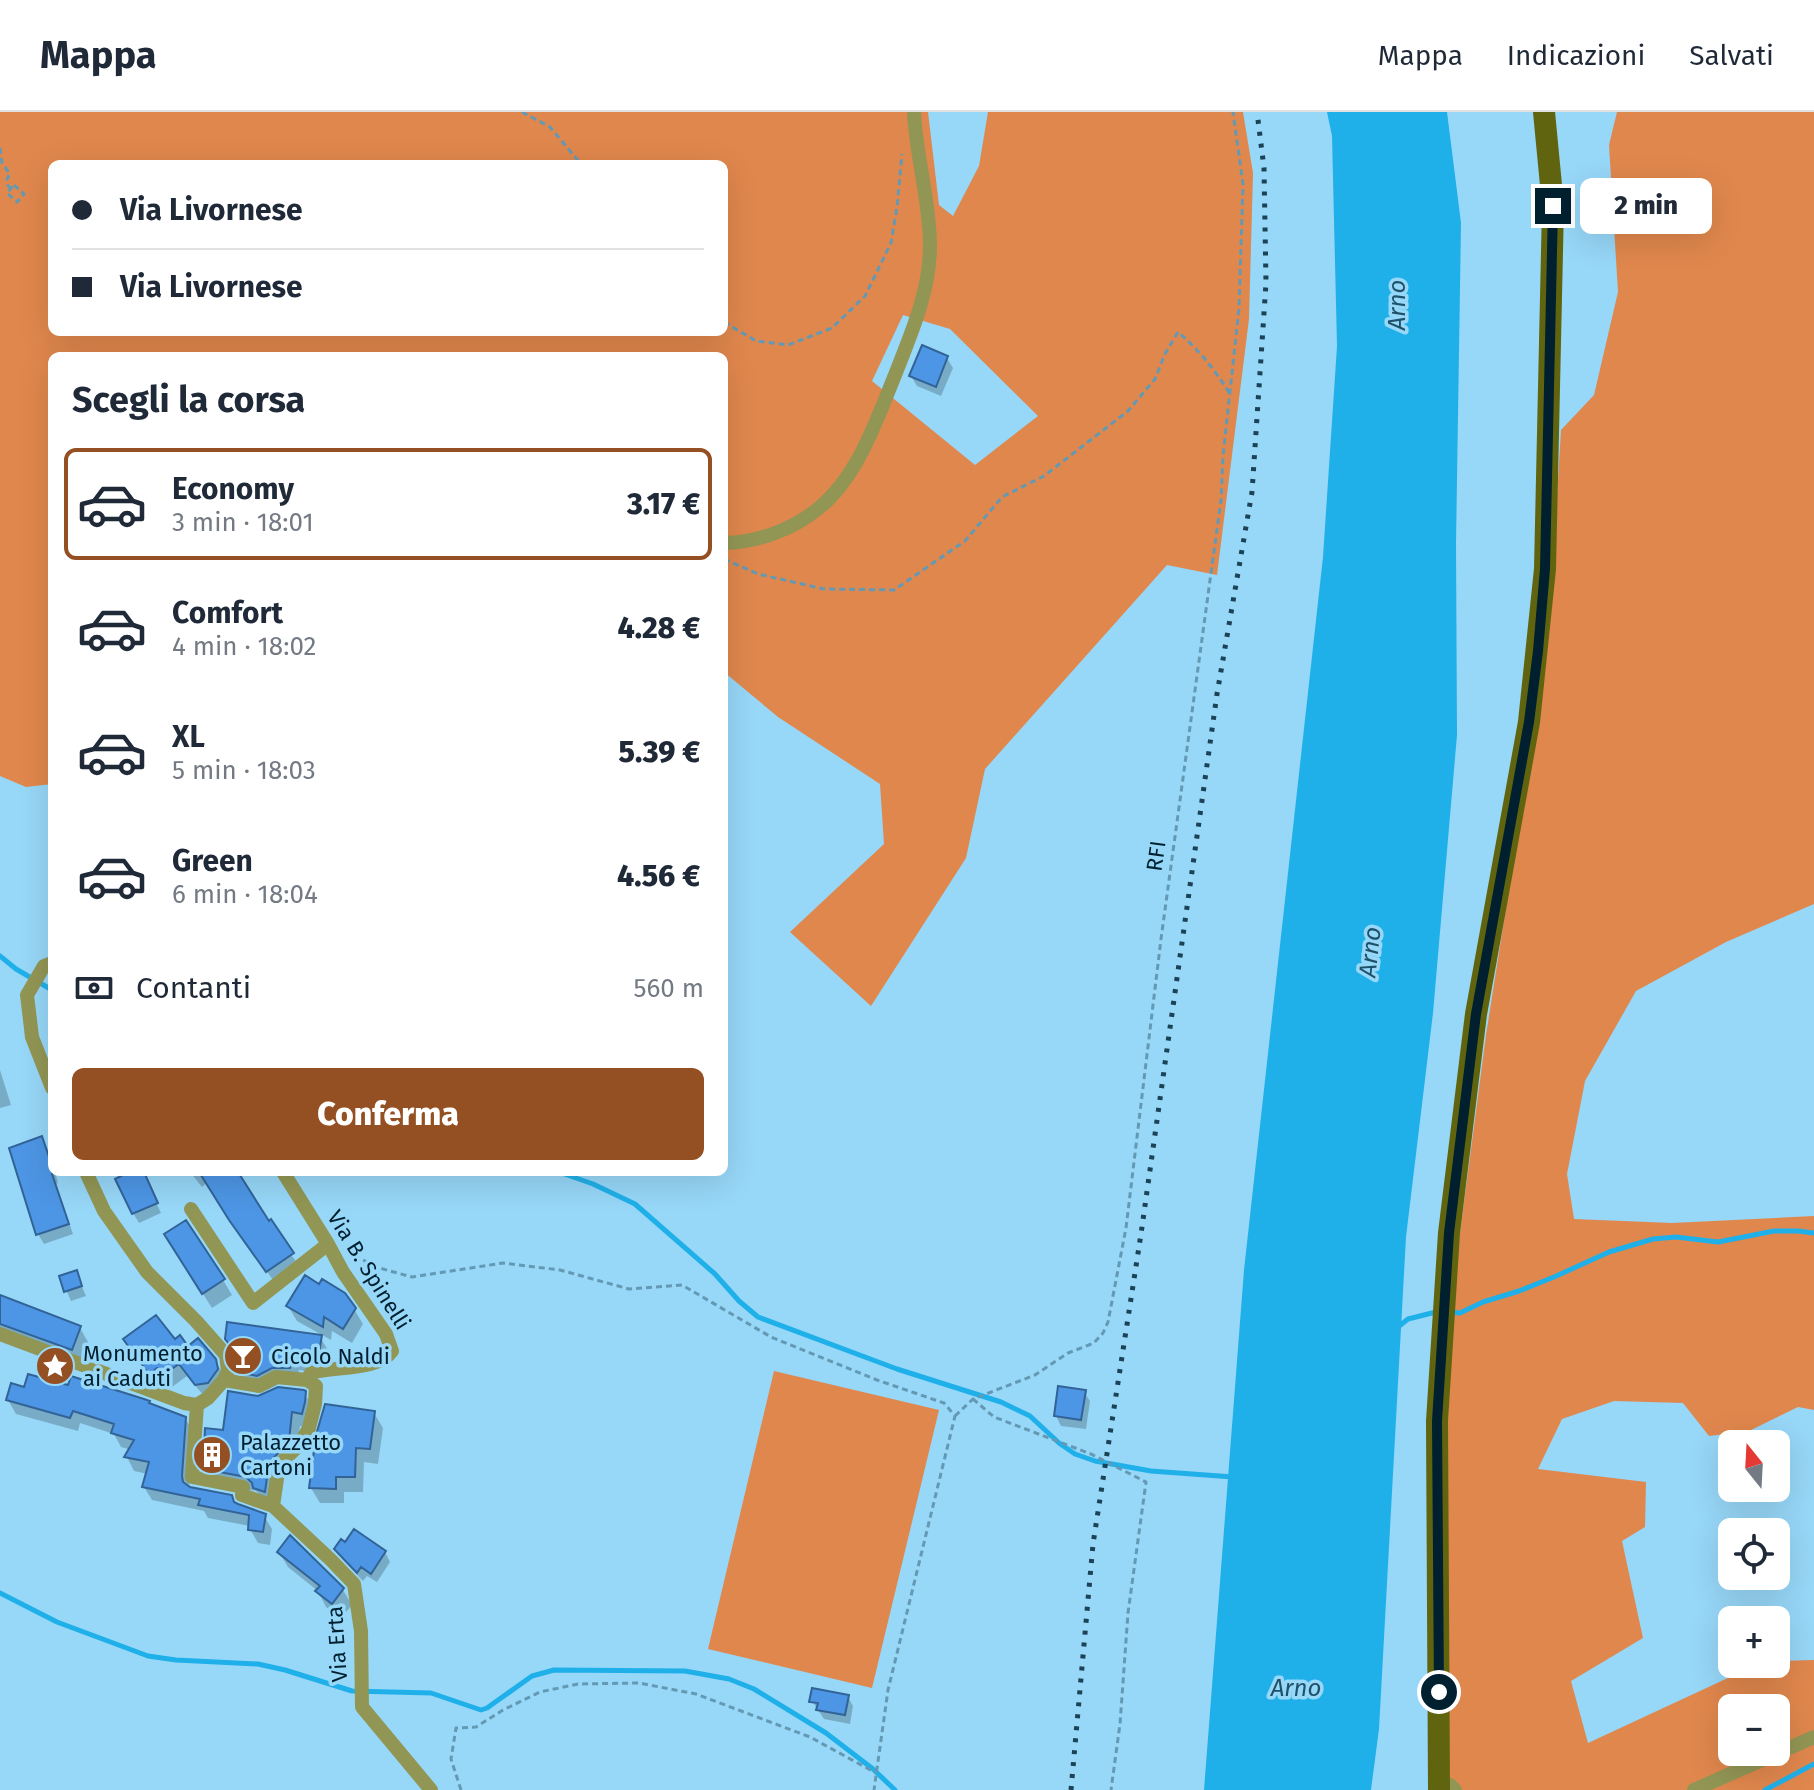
<!DOCTYPE html>
<html lang="it">
<meta charset="utf-8">
<style>
body{margin:0;font-family:"Fira Sans",sans-serif;background:#f6f6f7;color:#1f2937;height:100vh;display:flex;flex-direction:column;font-size:30px;white-space:nowrap}
*{box-sizing:border-box;margin:0}
p{font-size:26px;color:#747a83}
.icon{flex:none;width:44px;height:44px;fill:none;stroke:currentColor;stroke-width:2;stroke-linecap:round;stroke-linejoin:round}
.map{position:relative;flex:1;overflow:hidden}
.panel{position:absolute;left:48px;top:240px;width:680px;height:824px;display:flex;flex-direction:column;background:#fff;border-radius:12px;box-shadow:0 8px 32px #0002}
.panel>*{flex:none}
.banner{position:absolute;left:48px;top:48px;width:680px;height:176px;border-radius:12px;box-shadow:0 8px 32px #0002;display:grid;align-content:center;height:176px;padding:0 24px;background:#fff}
.needle{width:52px;rotate:342deg}
.buttons{position:absolute;left:1718px;top:1318px;display:grid;gap:16px}
.buttons a{display:grid;place-items:center;width:72px;height:72px;border-radius:12px;background:#fff;box-shadow:0 8px 32px #0002;font-size:40px}
.end{position:absolute;width:36px;height:36px;margin:-18px;border:10px solid #002030;background:#fff;box-shadow:0 0 0 4px #fff}
.from{border-radius:50%}
.bubble{position:absolute;height:56px;border-radius:12px;background:#fff;box-shadow:0 8px 32px #0002;font-size:26px;font-weight:800;line-height:56px;text-align:center}
.banner b{display:flex;align-items:center;gap:28px;height:76px;font-size:30px}
.banner b+b{border-top:2px solid #e0e1e3}
.banner i{width:20px;height:20px;background:#1f2937}
ul{padding:0;list-style:none}
li{display:flex;align-items:center;gap:24px;height:112px;margin:0 16px 12px;padding:0 8px;border:4px solid transparent;border-radius:12px}
li div{flex:1}
li b{display:block;font-size:30px}
li em{font-style:normal;font-weight:800}
li.selected{border-color:#945022}
li>.icon{width:72px;height:72px;stroke-width:1.5}
h2{padding:0 24px;font-size:36px;line-height:96px}
.pay{display:flex;align-items:center;gap:20px;height:88px;padding:0 24px;font-size:30px}
.pay p{margin-inline-start:auto}
.primary-button{display:flex;gap:16px;margin-top:auto;padding:16px 24px}
.primary-button a{flex:1;height:92px;border-radius:12px;background:#945022;color:#fff;font-size:32px;font-weight:800;line-height:92px;text-align:center}
header{display:flex;align-items:center;gap:48px;box-sizing:border-box;height:112px;padding:0 40px;background:#fff;border-bottom:2px solid #e0e1e3}
header strong{font-size:38px}
nav{display:flex;gap:44px;margin-inline-start:auto;font-size:28px}
.map>svg:first-child{display:block}
.green{fill:#e0874d;fill-rule:evenodd}
.water{fill:#20b0e9}
.shadow{fill:#0003}
.lines{fill:none;stroke-linecap:round;stroke-linejoin:round}
.stream{stroke:#20b0e9;stroke-width:5}
.building{fill:#4d96e5;stroke:#326397;stroke-width:2}
.path{stroke:#6499b4;stroke-width:3;stroke-dasharray:6 4;stroke-linecap:butt}
.street{stroke:#929654;stroke-width:14}
.primary{stroke:#61640e;stroke-width:22}
.rail{stroke:#1c4256;stroke-width:5;stroke-dasharray:4 8;stroke-linecap:butt}
.route{stroke:#002030;stroke-width:10}
.labels{text-anchor:middle;dominant-baseline:central;stroke-width:7;stroke-linejoin:round;paint-order:stroke}
.street-label{font-size:22px;fill:#002030;stroke:#97d7f8}
.poi-label{font-size:22px;fill:#002030;stroke:#97d7f8;text-anchor:start}
.water-label{font-size:24px;font-style:italic;fill:#1d5169;stroke:#97d7f8}
</style>
<header>
<strong>Mappa</strong>
<nav><a>Mappa</a><a>Indicazioni</a><a>Salvati</a></nav>
</header>
<div class="map">
<svg width="1814" height="1678" viewBox="0 0 1814 1678">
<rect width="100%" height="100%" fill="#97d7f8"/>
<path class="green" d="M0,0H928L939,93L953,104L979,54L988,0H1243L1253,61L1249,207L1217,463L1167,453L985,657L966,746L871,894L790,820L884,732L880,672L778,605L724,560V244H52V672L26,675L0,664ZM52,52H724V220H52ZM903,203L950,217L1038,304L975,353L872,269Z
M1617,0H1814V792L1726,830L1636,879L1585,969L1567,1062L1574,1107L1672,1111L1814,1104V1298L1798,1295L1749,1319L1709,1324L1683,1291L1614,1289L1562,1307L1538,1357L1646,1370L1645,1415L1622,1429L1643,1526L1571,1569L1588,1631L1758,1552H1776V1549L1814,1548V1678H1450L1446,1616L1444,1442L1449,1273L1457,1144L1486,923L1509,777L1552,472L1561,318L1594,283L1618,180L1609,33ZM1732,1596H1776V1640H1732Z
M774,1259L939,1298L872,1576L708,1537Z"/>
<path class="water" d="M1327,0H1447L1461,111L1456,432L1457,623L1433,901L1406,1125L1379,1617L1371,1678H1204L1244,1158L1323,445L1337,234L1332,24Z"/>
<path class="shadow" d="M947,246L953,256L941,284L917,274L911,264Z
M0,958L11,993L0,996Z
M41,1027L47,1036L52,1053V1060H55L58,1071L56,1072L73,1122L44,1132L38,1122Z
M131,1060H142L161,1101L139,1111L133,1101Z
M190,1060H220L202,1075Z
M268,1112L298,1152L273,1168L237,1118Z
M175,1138L223,1168L232,1183L212,1196Z
M76,1161L86,1184L71,1189L61,1166Z
M0,1185L80,1216L88,1230L79,1251L0,1222Z
M288,1194L354,1197L363,1212L352,1231L332,1219L331,1228L297,1209Z
M320,1225L329,1240L326,1262L299,1258L298,1271H281L267,1278L249,1275L240,1260L236,1242L227,1226Z
M188,1237L215,1248L223,1262L205,1285L187,1264L172,1275L166,1267L158,1274L133,1241Z
M1084,1280L1090,1289L1086,1317L1061,1314L1056,1304Z
M304,1281L313,1295L310,1315L300,1314L296,1344L277,1365L272,1394L256,1379L213,1371L205,1356L224,1320L259,1286Z
M8,1288L150,1294L185,1306L193,1320L189,1377L264,1404L272,1417L270,1433L258,1431L250,1417V1414L208,1406L204,1399L152,1388L144,1375L148,1362L134,1359L127,1345L131,1338L121,1335L114,1322L80,1311L78,1319L16,1302Z
M374,1301L383,1316L378,1352L364,1350L363,1380H344V1391H320L311,1376Z
M290,1426L343,1478L352,1493L341,1506L326,1495L318,1479L288,1455L279,1440Z
M336,1437L385,1440L390,1450L377,1470L367,1464L363,1469L342,1447Z
M848,1585L853,1594L850,1612L824,1607L812,1589Z"/>
<g class="lines">
<path class="stream" d="M0,844L16,857L52,878
M559,1060L593,1072L635,1092L715,1162L739,1189L758,1205L897,1257L1001,1290L1030,1304L1059,1331L1075,1342L1095,1349L1151,1359L1233,1365
M1450,1200L1460,1201L1483,1190L1519,1179L1554,1165L1609,1140L1653,1127L1676,1125L1718,1130L1774,1119H1798L1814,1121
M1398,1215L1408,1207L1436,1200
M0,1481L57,1510L148,1544L176,1548L258,1552L285,1558L352,1579L431,1581L481,1598L487,1596L532,1564L554,1558L685,1559L729,1567L754,1577L826,1621L873,1657L895,1678
M1765,1678L1814,1652"/>
</g>
<path class="building" d="M922,233L948,244L936,275L909,264Z
M42,1024L52,1054V1060L54,1061L52,1062L69,1112L36,1123L9,1036Z
M129,1060H144L158,1091L132,1102L115,1067Z
M199,1060H238L269,1109L271,1107L294,1141L266,1160L229,1108Z
M186,1108L225,1167L202,1182L164,1122Z
M77,1158L82,1174L64,1180L59,1164Z
M305,1163L319,1172L322,1167L345,1181L356,1196L343,1217L324,1205L323,1215L286,1194Z
M0,1183L81,1214L72,1238L0,1212Z
M156,1203L175,1227L180,1223L188,1234L198,1226L216,1247L218,1257L208,1271L195,1273L179,1252L163,1263L157,1256L149,1262L123,1227Z
M227,1210L322,1223L318,1247L292,1244L290,1256H272L257,1264L238,1260L236,1241L225,1227Z
M28,1262L68,1273L71,1264L144,1287L150,1289L149,1291L186,1305L182,1364L183,1370L190,1375L232,1383L234,1390L238,1392L266,1402L263,1420L248,1418L249,1403L198,1393L200,1387L142,1375L149,1350L124,1345L134,1328L111,1321L114,1312L73,1299L70,1306L6,1288L11,1271L24,1275Z
M1058,1274L1086,1278L1081,1308L1054,1304Z
M278,1275L304,1278L306,1279L305,1290L302,1302L292,1300L289,1329L269,1351L265,1380L253,1376L252,1371L246,1365L203,1357L205,1316L223,1318L228,1279L258,1284Z
M325,1292L375,1299L370,1337L356,1336L355,1365H336V1377L309,1376L316,1323Z
M354,1417L386,1439L371,1462L361,1455L357,1461L334,1437L341,1427L345,1430Z
M290,1423L344,1476L332,1492L315,1479L320,1474L277,1440Z
M812,1576L849,1583L845,1603L816,1598L818,1591L809,1590Z"/>
<g class="lines">
<path class="path" d="M522,0L550,15L581,52
M0,36L2,51L10,62C6,67 5,71 10,76
M14,73L24,82L17,90L7,81Z
M724,210L756,229L788,233L832,216L865,184L891,131L897,95L902,42
M724,447L758,462L824,477L894,478L965,429L1002,385L1044,364L1128,299L1155,267L1165,242L1178,220C1199,238 1215,258 1230,282
M354,1144L383,1157L412,1165L503,1151L560,1158L629,1177L682,1173L771,1225L877,1268L944,1291L955,1304L888,1578L874,1678
M973,1287L994,1305L1091,1342L1146,1370L1128,1501L1120,1612L1111,1678
M955,1304L973,1287L1035,1263L1068,1241L1094,1231L1103,1221L1108,1210L1126,1116L1161,827L1221,388L1223,344L1239,196L1243,72L1233,0
M461,1678L451,1647L456,1616L476,1615L503,1598L540,1580L578,1572L639,1571L696,1582L810,1625L876,1661"/>
<path class="street" d="M724,431C758,430 793,418 820,395C858,364 877,307 895,263C911,222 930,179 930,134C930,89 916,45 914,0
M52,851L44,854L27,883L32,925L52,976
M283,1060L328,1132L343,1160L386,1222L392,1239C379,1259 333,1254 311,1261L307,1268
M191,1097L253,1191L328,1132
M0,1222L184,1291L197,1293L208,1286L224,1268L228,1259L226,1243L196,1209L147,1160L104,1099L86,1060
M224,1268L259,1274L276,1265L307,1268L316,1274L315,1292L309,1316L300,1332L279,1353L273,1394
M197,1293L192,1365L243,1375L242,1383L273,1394L331,1448L354,1472L361,1519L362,1595L431,1678
M1439,1670L1450,1673L1455,1678
M1694,1678L1814,1625"/>
<path class="primary" d="M1439,1678L1437,1309L1449,1121L1476,902L1529,610L1545,457L1553,94L1544,0"/>
<path class="rail" d="M1071,1678L1093,1432L1141,1122L1217,582L1252,380L1266,171L1264,56L1257,0"/>
</g>
<g class="lines">
<path class="route" d="M1439,1580L1437,1309L1449,1121L1476,902L1529,610L1538,539L1545,457L1553,94"/>
</g>
<defs>
<symbol id="bar-disc" viewBox="-11 -11 22 22"><circle r="9.5" fill="#945022" stroke="#97d7f8"/><path d="M-6-5H6L.8 .8V4.5H3.5V6h-7V4.5H-.8V.8Z" fill="#fff"/></symbol>
<symbol id="sight-disc" viewBox="-11 -11 22 22"><circle r="9.5" fill="#945022" stroke="#97d7f8"/><path d="M0-6L1.8-2.2L6-1.7L2.9 1.2L3.7 5.4L0 3.3L-3.7 5.4L-2.9 1.2L-6-1.7L-1.8-2.2Z" fill="#fff"/></symbol>
<symbol id="building-disc" viewBox="-11 -11 22 22"><circle r="9.5" fill="#945022" stroke="#97d7f8"/><path d="M-4-6H4V6H1V3H-1V6H-4ZM-2.5-4.3h1.7v1.8h-1.7ZM.8-4.3h1.7v1.8H.8ZM-2.5-1h1.7V.8h-1.7ZM.8-1h1.7V.8H.8Z" fill="#fff"/></symbol>
</defs>
<g fill-rule="evenodd">
<use href="#bar-disc" x="221" y="1222" width="44" height="44"/>
<use href="#sight-disc" x="33" y="1232" width="44" height="44"/>
<use href="#building-disc" x="190" y="1321" width="44" height="44"/>
</g>
<g class="labels">
<g class="street-label">
<text transform="translate(1156 744) rotate(-82)">RFI</text>
<text transform="translate(369 1158) rotate(58)">Via B. Spinelli</text>
<text transform="translate(337 1532) rotate(-94)">Via Erta</text>
</g>
<g class="poi-label">
<text x="83" y="1241">Monumento<tspan x="83" dy="25">ai Caduti</tspan></text>
<text x="271" y="1244">Cicolo Naldi</text>
<text x="240" y="1330">Palazzetto<tspan x="240" dy="25">Cartoni</tspan></text>
</g>
<g class="water-label">
<text transform="translate(1397 193) rotate(-90)">Arno</text>
<text transform="translate(1370 840) rotate(-84)">Arno</text>
<text x="1296" y="1576">Arno</text>
</g>
</g>
</svg>
<div class="buttons">
<a><svg class="needle" viewBox="-14 -14 28 28"><path d="M0-13l5 13h-10z" fill="#e53935"/><path d="M0 13l5-13h-10z" fill="#747a83"/></svg></a>
<a><svg class="icon" aria-label="locate" viewBox="0 0 24 24"><circle cx="12" cy="12" r="6"/><path d="M12 2v4M12 18v4M2 12h4M18 12h4"/></svg></a>
<a>+</a>
<a>−</a>
</div>
<i class="end from" style="left:1439px;top:1580px"></i>
<i class="end" style="left:1553px;top:94px"></i>
<div class="bubble" style="left:1580px;top:66px;width:132px">2 min</div>
<div class="banner">
<b><i class="from"></i>Via Livornese</b>
<b><i></i>Via Livornese</b>
</div>
<section class="panel">
<h2>Scegli la corsa</h2>
<ul>
<li class="selected"><svg class="icon" aria-label="car" viewBox="0 0 24 24"><path d="M5 17H2v-5l4-1 3-4h7l3 4 3 1v5h-3M9 17h6M6 11h13"/><circle cx="7" cy="17" r="2"/><circle cx="17" cy="17" r="2"/></svg><div><b>Economy</b><p>3 min · 18:01</p></div><em>3.17 €</em></li>
<li><svg class="icon" aria-label="car" viewBox="0 0 24 24"><path d="M5 17H2v-5l4-1 3-4h7l3 4 3 1v5h-3M9 17h6M6 11h13"/><circle cx="7" cy="17" r="2"/><circle cx="17" cy="17" r="2"/></svg><div><b>Comfort</b><p>4 min · 18:02</p></div><em>4.28 €</em></li>
<li><svg class="icon" aria-label="car" viewBox="0 0 24 24"><path d="M5 17H2v-5l4-1 3-4h7l3 4 3 1v5h-3M9 17h6M6 11h13"/><circle cx="7" cy="17" r="2"/><circle cx="17" cy="17" r="2"/></svg><div><b>XL</b><p>5 min · 18:03</p></div><em>5.39 €</em></li>
<li><svg class="icon" aria-label="car" viewBox="0 0 24 24"><path d="M5 17H2v-5l4-1 3-4h7l3 4 3 1v5h-3M9 17h6M6 11h13"/><circle cx="7" cy="17" r="2"/><circle cx="17" cy="17" r="2"/></svg><div><b>Green</b><p>6 min · 18:04</p></div><em>4.56 €</em></li>
</ul>
<div class="pay"><svg class="icon" aria-label="cash" viewBox="0 0 24 24"><path d="M3 7h18v10H3z"/><circle cx="12" cy="12" r="2"/></svg>Contanti<p>560 m</p></div>
<div class="primary-button"><a>Conferma</a></div>
</section>
</div>
